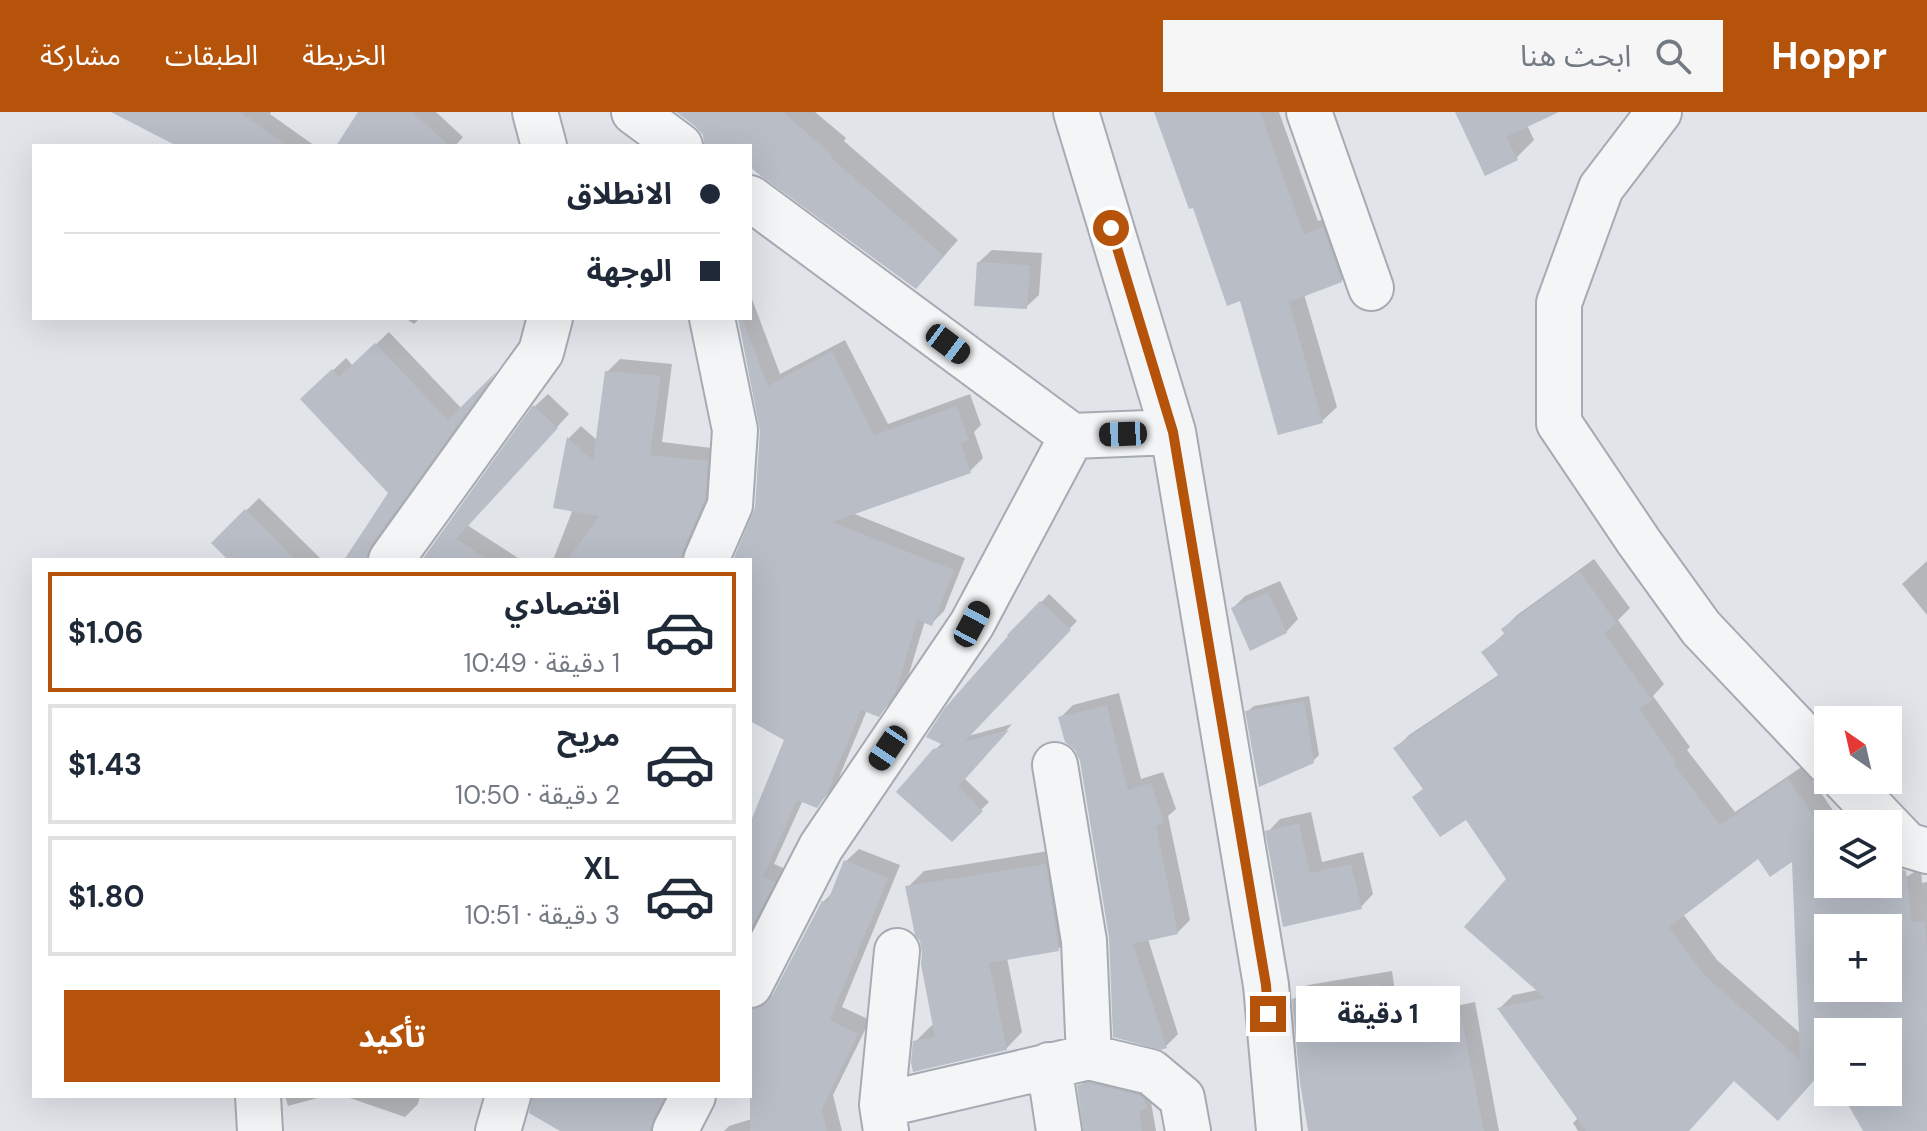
<!DOCTYPE html>
<html lang="ar">
<meta charset="utf-8">
<style>
body{margin:0;font-family:"DM Sans","Noto Sans Arabic",sans-serif;background:#f6f6f7;color:#1f2937;direction:rtl;height:100vh;display:flex;flex-direction:column;font-size:30px;white-space:nowrap}
*{box-sizing:border-box;margin:0}
p{font-size:26px;color:#747a83}
.icon{flex:none;width:44px;height:44px;fill:none;stroke:currentColor;stroke-width:2;stroke-linecap:round;stroke-linejoin:round}
.map{position:relative;flex:1;overflow:hidden;direction:ltr}
.drawer{position:absolute;left:32px;top:446px;width:720px;height:540px;display:flex;flex-direction:column;background:#fff;border-radius:0px;box-shadow:0 8px 32px #0002;direction:rtl}
.drawer>*{flex:none}
.hud{position:absolute;left:32px;top:32px;width:720px;height:176px;border-radius:0px;box-shadow:0 8px 32px #0002;direction:rtl;display:grid;align-content:center;height:176px;padding:0 32px;background:#fff}
.needle{width:52px;rotate:326deg}
.tools{position:absolute;left:1814px;top:594px;display:grid;gap:16px}
.tools a{display:grid;place-items:center;width:88px;height:88px;border-radius:0px;background:#fff;box-shadow:0 8px 32px #0002;font-size:40px}
.end{position:absolute;width:36px;height:36px;margin:-18px;border:10px solid #b45309;background:#fff;box-shadow:0 0 0 4px #fff}
.from{border-radius:50%}
.bubble{position:absolute;height:56px;border-radius:0px;background:#fff;box-shadow:0 8px 32px #0002;font-size:26px;font-weight:700;line-height:56px;text-align:center;direction:rtl}
.car{position:absolute;width:24px;height:48px;margin:-24px -12px;border-radius:10px;box-shadow:0 0 6px 2px #0007;background:linear-gradient(#222 24%,#8ab4d8 0 40%,#222 0 76%,#8ab4d8 0 86%,#222 0)}
.hud b{display:flex;align-items:center;gap:28px;height:76px;font-size:30px}
.hud b+b{border-top:2px solid #e0e1e3}
.hud i{width:20px;height:20px;background:#1f2937}
ul{padding:14px 0 0;list-style:none}
li{display:flex;align-items:center;gap:24px;height:120px;margin:0 16px 12px;padding:0 16px;border:4px solid #e0e1e3;border-radius:0px}
li div{flex:1}
li b{display:block;font-size:30px}
li em{font-style:normal;font-weight:700}
li.current{border-color:#b45309}
li>.icon{width:72px;height:72px;stroke-width:1.5}
.action{display:flex;gap:16px;margin-top:auto;padding:16px 32px}
.action a{flex:1;height:92px;border-radius:0px;background:#b45309;color:#fff;font-size:32px;font-weight:700;line-height:92px;text-align:center}
header{display:flex;align-items:center;gap:48px;box-sizing:border-box;height:112px;padding:0 40px;background:#b45309;color:#fff}
header strong{font-size:38px}
nav{display:flex;gap:44px;margin-inline-start:auto;font-size:28px}
.search{width:560px;height:72px;background:#f6f6f7;display:flex;align-items:center;gap:20px;box-sizing:border-box;padding:0 28px;border-radius:0px;color:#747a83;font-size:30px}
.map>svg:first-child{display:block}
.shadow{fill:#0003;fill-rule:evenodd}
.building{fill:#b8bdc6;fill-rule:evenodd}
.lines{fill:none;stroke-linecap:round;stroke-linejoin:round}
.minor-casing{stroke:#a6abb3;stroke-width:48}
.minor{stroke:#f3f5f7;stroke-width:44}
.route{stroke:#b45309;stroke-width:10}
</style>
<header>
<strong>Hoppr</strong>
<div class="search"><svg class="icon" aria-label="search" viewBox="0 0 24 24"><circle cx="10" cy="10" r="6"/><path d="M15 15l6 6"/></svg>ابحث هنا</div>
<nav><a>الخريطة</a><a>الطبقات</a><a>مشاركة</a></nav>
</header>
<div class="map">
<svg width="1927" height="1019" viewBox="0 0 1927 1019">
<rect width="100%" height="100%" fill="#e1e4e9"/>
<path class="shadow" d="M211,0H271L270,2L315,34H186Z
M361,0H436L463,25L455,34H338Z
M679,0H815L846,26L844,29L958,128L931,159L750,52V34H729L704,22L696,12Z
M1156,0H1279L1318,109L1337,102L1356,154L1341,169L1304,182L1337,295L1322,309L1194,94Z
M1457,0H1554L1527,13L1534,28L1516,46Z
M992,138L1042,141L1039,183L1026,195L979,150Z
M752,187L780,262L845,228L888,312L970,282L981,313L974,320L983,346L970,359L852,401L965,446L944,499L931,512L925,509L908,565L891,590L878,603L867,598L838,668L829,681L816,694L803,688L774,752L786,757L750,827V709L753,710L786,627L750,607V448H735L755,403L762,320L739,206H750V188Z
M405,206H420L414,212Z
M389,220L462,297L495,264L383,419L378,432L383,448H348L391,381L303,287L346,246L353,254Z
M620,247L672,252L662,330L720,337L698,448H553L573,397L556,394L569,326L581,314L598,329L607,260Z
M548,282L569,302L467,413L521,448H424L535,294Z
M259,386L322,448H231L213,431Z
M1594,447L1630,496L1618,508L1664,572L1653,584L1690,635L1687,638L1735,700L1803,654L1842,712H1828V762L1794,747L1758,744L1683,802L1717,848L1801,922L1812,822L1921,756L1922,771L1927,770V1019H1904L1883,980H1888V920H1828V954L1734,967L1688,1019H1578L1573,1011L1579,1005L1500,896L1513,883L1538,878L1508,767L1466,705L1415,685L1425,675L1395,637L1409,623L1500,562L1484,540L1506,520L1503,517L1517,503ZM1828,816H1888V876H1828Z
M1927,449V503L1902,472Z
M1280,469L1298,507L1286,520L1233,496L1245,484Z
M1049,482L1077,509L968,624L1012,612L964,666L989,690L951,728L935,638L943,630L1010,523Z
M1119,581L1141,667L1163,660L1176,697L1168,704L1190,808L1178,820L1148,827L1178,922L1166,934L1111,825L1082,648L1060,606L1073,593Z
M1309,584L1319,643L1313,649L1248,599L1254,594Z
M1311,700L1322,750L1363,740L1373,782L1361,795L1285,813L1268,720L1280,707Z
M859,737L900,753L842,895L870,908L833,983L842,1019H724L729,1014L791,995L750,975V881L766,886L775,883L823,790L834,779L846,749Z
M1061,737L1074,821L1058,837L1007,846L1022,920L1006,937L915,930L932,913H935L924,841L908,775L924,759Z
M1392,859L1399,906L1475,890L1499,1019H1310L1294,887L1308,873Z
M1092,962L1158,982L1151,990L1156,1019H1085L1080,974Z
M285,984H325L288,994Z
M344,984H420L418,992L405,1005Z
M533,984H669L662,1019H579Z"/>
<path class="building" d="M111,0H240L288,34H177Z
M358,0H412L450,34H336Z
M676,0H783L832,43L830,45L944,144L916,177L761,64L750,55V34H708L704,32L703,23L695,14Z
M1154,0H1260L1304,122L1323,115L1342,170L1289,190L1323,311L1278,323L1240,189L1227,194L1193,96L1189,97Z
M1455,0H1559L1506,25L1518,48L1485,64Z
M977,150L1030,153L1027,197L974,194Z
M738,206H742L768,274L832,239L874,323L957,294L969,328L961,331L971,361L832,410L954,458L932,514L917,508L896,580L879,605L861,598L826,683L817,696L797,688L763,765L775,770L750,818V711L784,628L750,609V448H733L755,395L760,319Z
M375,231L448,308L497,259L371,433L366,448H344L388,381L300,287L332,257L339,265Z
M605,259L661,264L650,343L708,349L705,387L683,438L681,448H567L599,404L553,396L567,325L593,349Z
M533,293L558,316L456,427L489,448H422Z
M245,397L296,448H228L211,431Z
M1579,459L1617,511L1604,521L1652,588L1639,597L1677,651L1674,653L1720,713L1788,666L1828,726V772H1888V755L1895,754L1906,759L1912,810L1925,809L1927,839V1019H1863L1841,980H1888V920H1828V958L1826,955L1778,1009L1734,969L1689,1019H1586L1497,896L1545,886L1464,815L1506,767L1466,708L1440,725L1412,685L1423,677L1393,636L1499,564L1481,540L1505,523L1501,517ZM1758,747L1770,765L1792,750L1800,948L1703,862L1669,815ZM1828,816H1888V876H1828Z
M1268,480L1287,521L1250,539L1231,496Z
M1040,489L1071,518L965,629L1009,618L958,675L983,699L952,730L896,680L933,637L946,634L926,625L944,597L1008,524L1007,523Z
M1304,589L1314,651L1259,675L1245,599Z
M1107,593L1128,678L1151,671L1164,711L1156,714L1178,822L1133,832L1167,936L1161,938L1113,925L1109,825L1080,649L1075,638L1065,630L1058,605Z
M1299,711L1310,761L1351,752L1362,797L1283,815L1265,719Z
M844,748L888,766L830,908L858,922L822,997L827,1019H750V898L763,894L772,884L822,789L827,791Z
M1046,752L1059,839L989,851L1007,938L913,960L911,950L913,929L935,925L921,852L922,841L920,829L915,823L905,774Z
M1378,872L1386,919L1461,903L1484,1019H1308L1300,971L1292,887Z
M1089,971L1139,983L1144,987L1147,996L1139,999L1142,1019H1083L1077,973Z
M532,984H665L653,1008L650,1019H560L529,1001Z"/>
<g class="lines">
<defs>
<path id="minor" d="M535,0L544,34
M634,0L680,34
M1076,0L1173,320
M1309,0L1371,176
M1659,0L1601,76L1559,191V311L1639,430L1701,516L1828,650
M750,86L1072,324L972,512L821,735L750,873
M1072,324L1173,320L1266,873L1279,1019
M391,448L541,240L550,206
M706,448L730,393L735,318L712,206
M1055,653L1084,829L1089,945
M1845,668L1887,712
M1888,713L1907,733L1927,739
M1049,953L1059,1019
M258,984L260,1019
M882,993L1089,945L1151,960L1182,986L1188,1019
M498,1019L508,984
M675,1019L693,984
M886,1019L882,993L897,839"/>
</defs>
<use href="#minor" class="minor-casing"/>
<use href="#minor" class="minor"/>
</g>
<g class="lines">
<path class="route" d="M1111,116L1173,320L1266,873L1268,902"/>
</g>
</svg>
<div class="tools">
<a><svg class="needle" viewBox="-14 -14 28 28"><path d="M0-13l5 13h-10z" fill="#e53935"/><path d="M0 13l5-13h-10z" fill="#747a83"/></svg></a>
<a><svg class="icon" aria-label="layers" viewBox="0 0 24 24"><path d="M12 4l9 5-9 5-9-5zM3 14l9 5 9-5"/></svg></a>
<a>+</a>
<a>−</a>
</div>
<i class="end from" style="left:1111px;top:116px"></i>
<i class="end" style="left:1268px;top:902px"></i>
<div class="bubble" style="left:1296px;top:874px;width:164px">1 دقيقة</div>
<i class="car" style="left:948px;top:232px;rotate:127deg"></i>
<i class="car" style="left:1123px;top:322px;rotate:268deg"></i>
<i class="car" style="left:972px;top:512px;rotate:28deg"></i>
<i class="car" style="left:888px;top:636px;rotate:214deg"></i>
<div class="hud">
<b><i class="from"></i>الانطلاق</b>
<b><i></i>الوجهة</b>
</div>
<section class="drawer">
<ul>
<li class="current"><svg class="icon" aria-label="car" viewBox="0 0 24 24"><path d="M5 17H2v-5l4-1 3-4h7l3 4 3 1v5h-3M9 17h6M6 11h13"/><circle cx="7" cy="17" r="2"/><circle cx="17" cy="17" r="2"/></svg><div><b>اقتصادي</b><p>1 دقيقة · 10:49</p></div><em>$1.06</em></li>
<li><svg class="icon" aria-label="car" viewBox="0 0 24 24"><path d="M5 17H2v-5l4-1 3-4h7l3 4 3 1v5h-3M9 17h6M6 11h13"/><circle cx="7" cy="17" r="2"/><circle cx="17" cy="17" r="2"/></svg><div><b>مريح</b><p>2 دقيقة · 10:50</p></div><em>$1.43</em></li>
<li><svg class="icon" aria-label="car" viewBox="0 0 24 24"><path d="M5 17H2v-5l4-1 3-4h7l3 4 3 1v5h-3M9 17h6M6 11h13"/><circle cx="7" cy="17" r="2"/><circle cx="17" cy="17" r="2"/></svg><div><b>XL</b><p>3 دقيقة · 10:51</p></div><em>$1.80</em></li>
</ul>
<div class="action"><a>تأكيد</a></div>
</section>
</div>
